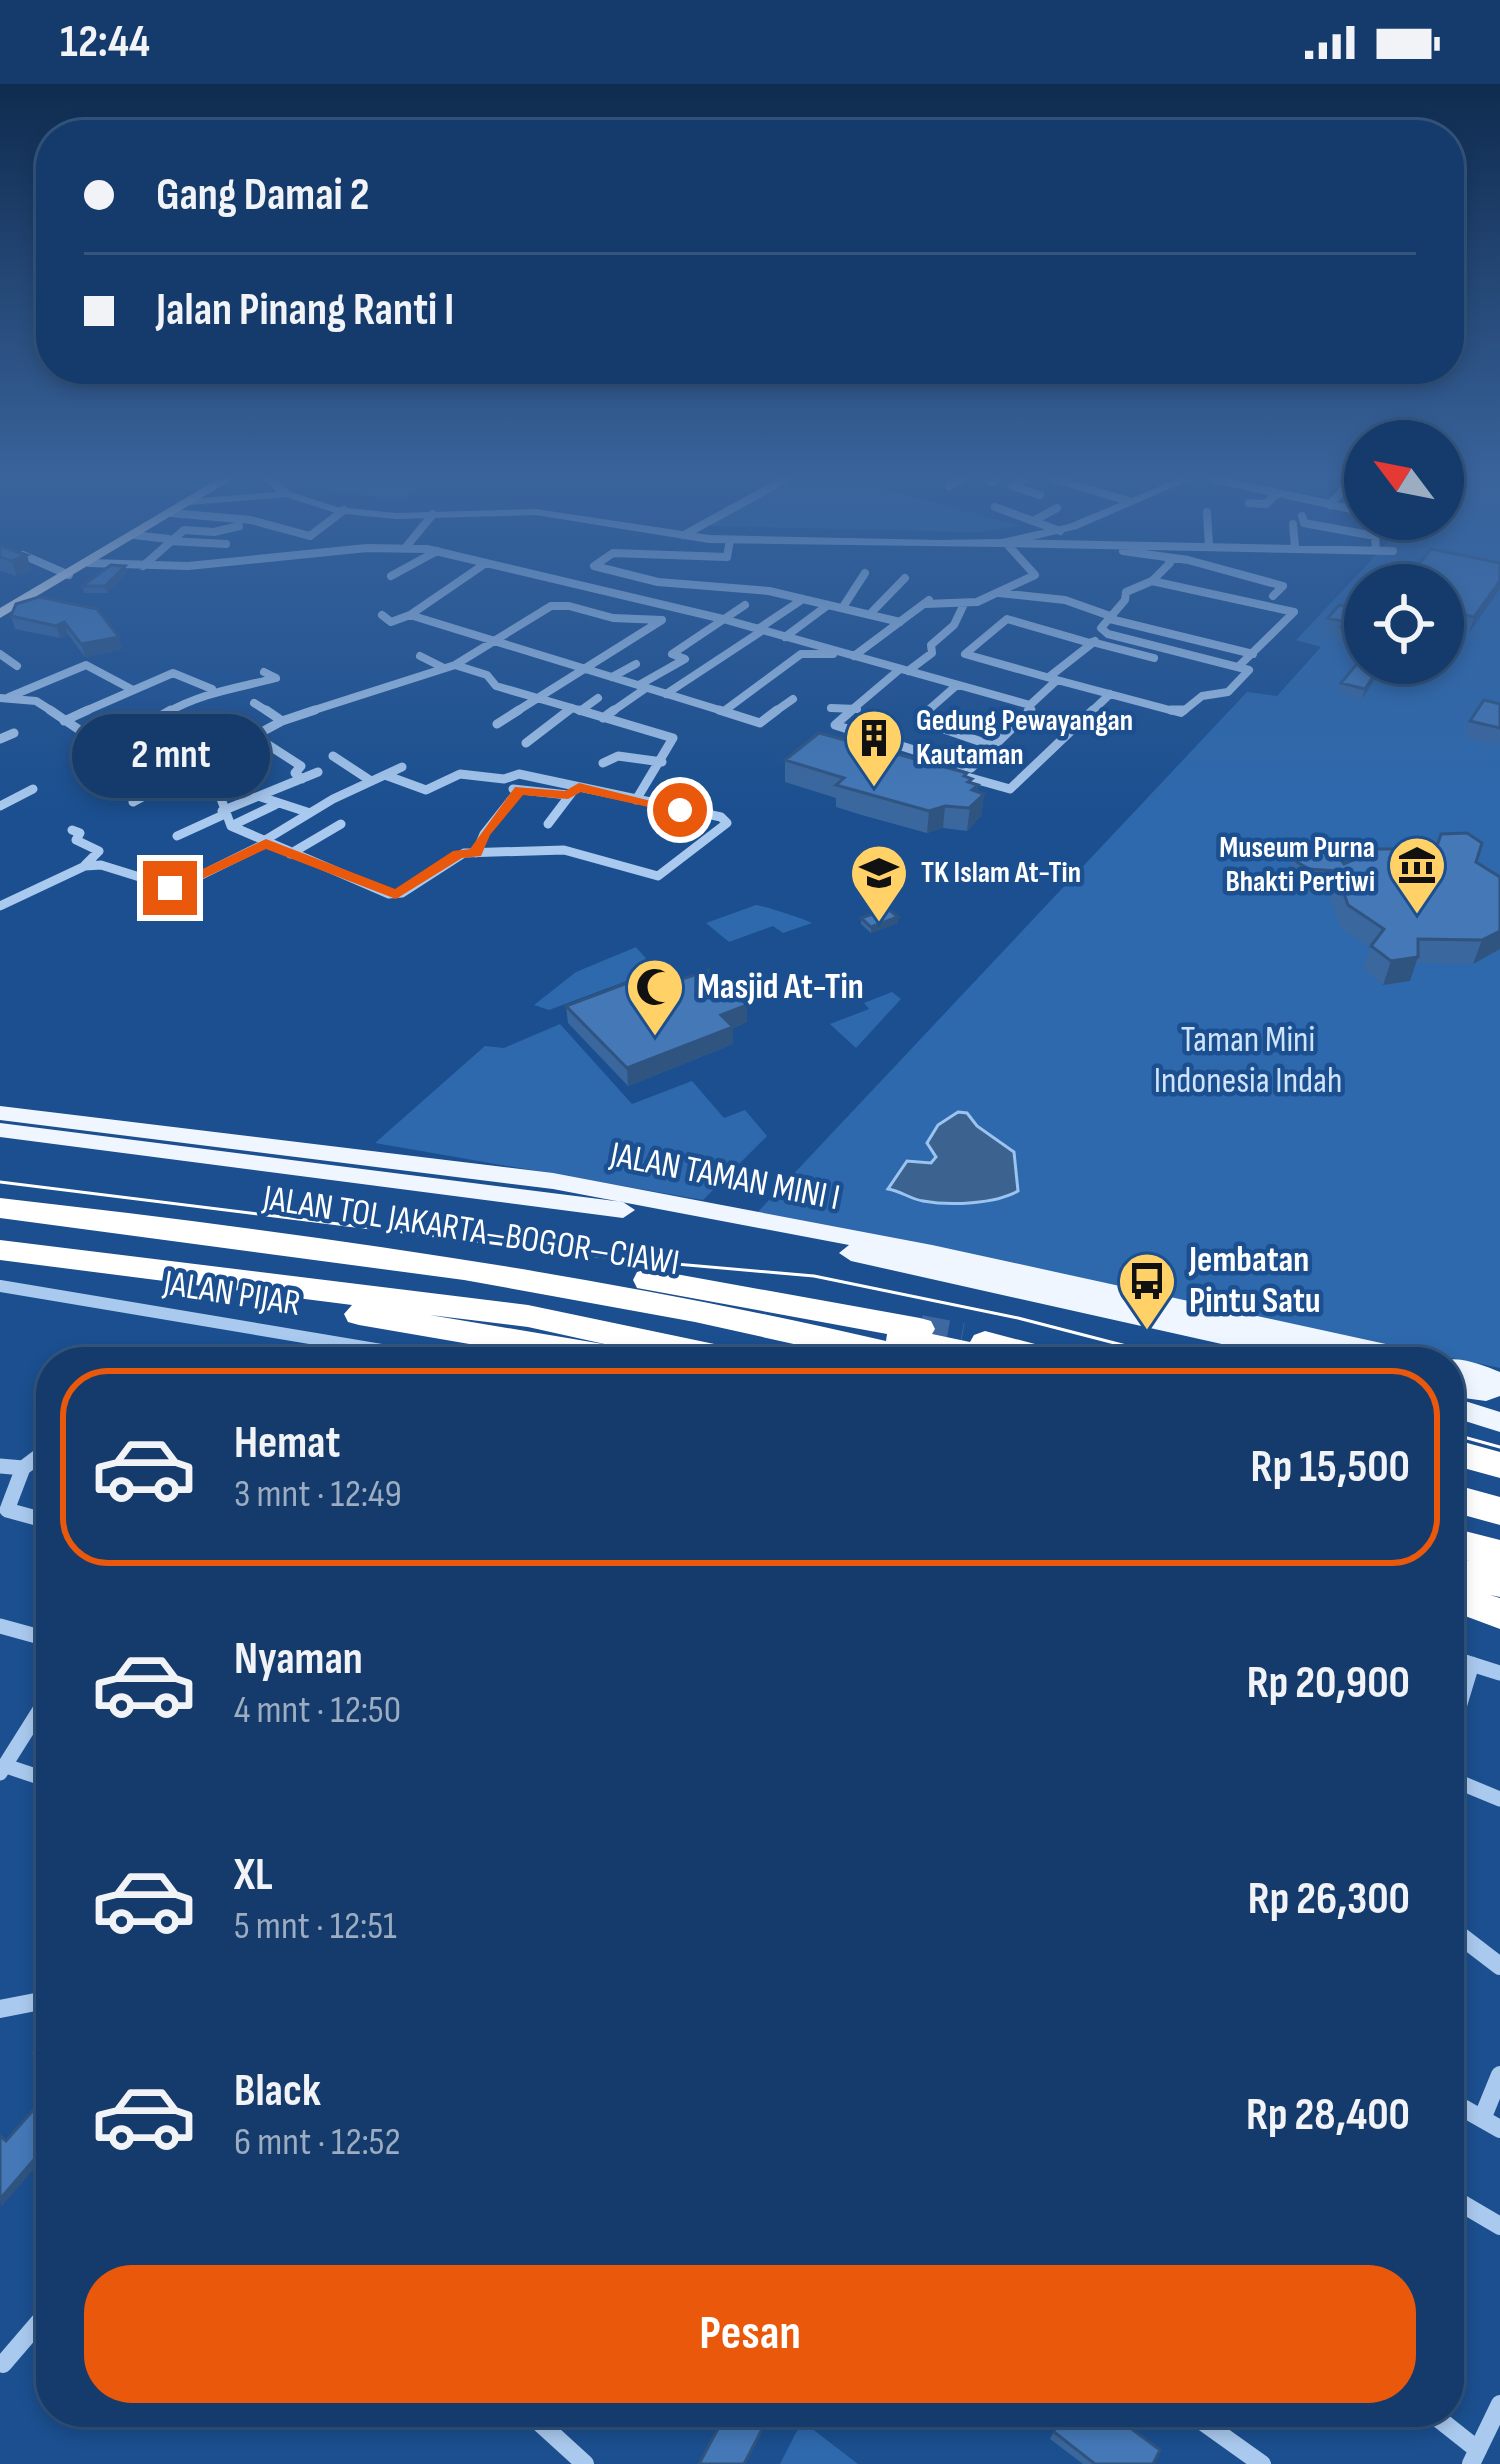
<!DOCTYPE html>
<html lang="id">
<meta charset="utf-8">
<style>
body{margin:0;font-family:"Sofia Sans Condensed",sans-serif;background:#1d4271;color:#f1f3f6;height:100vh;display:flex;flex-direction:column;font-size:45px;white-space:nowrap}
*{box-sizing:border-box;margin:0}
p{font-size:39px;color:#9dadc1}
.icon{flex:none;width:66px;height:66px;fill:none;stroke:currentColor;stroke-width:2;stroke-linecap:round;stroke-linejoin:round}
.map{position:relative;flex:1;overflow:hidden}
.sheet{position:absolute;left:36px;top:1263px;width:1428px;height:1080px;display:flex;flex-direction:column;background:#143b6b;border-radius:48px;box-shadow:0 6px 18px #0003,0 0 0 3px #33557e}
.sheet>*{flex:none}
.banner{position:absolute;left:36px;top:36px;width:1428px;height:264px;border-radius:48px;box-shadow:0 6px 18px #0003,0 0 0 3px #33557e;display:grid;align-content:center;height:264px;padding:0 48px;background:#143b6b}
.needle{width:78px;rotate:302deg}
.tools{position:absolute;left:1344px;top:336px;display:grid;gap:24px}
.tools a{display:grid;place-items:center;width:120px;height:120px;border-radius:50%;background:#143b6b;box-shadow:0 6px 18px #0003,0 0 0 3px #33557e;font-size:60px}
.end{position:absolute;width:54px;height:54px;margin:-27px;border:15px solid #ea580c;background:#fff;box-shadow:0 0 0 6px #fff}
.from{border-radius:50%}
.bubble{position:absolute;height:84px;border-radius:42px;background:#143b6b;box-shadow:0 6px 18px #0003,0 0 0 3px #33557e;font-size:39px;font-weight:700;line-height:84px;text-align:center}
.banner b{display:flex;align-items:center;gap:42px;height:114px;font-size:45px}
.banner b+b{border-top:3px solid #33557e}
.banner i{width:30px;height:30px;background:#f1f3f6}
ul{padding:21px 0 0;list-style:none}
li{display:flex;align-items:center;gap:36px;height:198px;margin:0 24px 18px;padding:0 24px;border:6px solid transparent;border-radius:48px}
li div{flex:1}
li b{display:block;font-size:45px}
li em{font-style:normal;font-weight:700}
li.active{border-color:#ea580c}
li>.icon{width:108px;height:108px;stroke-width:1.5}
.cta{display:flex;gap:24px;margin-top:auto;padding:24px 48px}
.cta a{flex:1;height:138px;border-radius:48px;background:#ea580c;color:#fff;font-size:48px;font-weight:700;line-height:138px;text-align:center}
.status{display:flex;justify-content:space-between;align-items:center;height:84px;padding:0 60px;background:#143b6b;direction:ltr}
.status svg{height:33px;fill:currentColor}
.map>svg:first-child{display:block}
.green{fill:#2e69ad;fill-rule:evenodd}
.water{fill:#3c6290;stroke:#9cc4f0;stroke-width:3}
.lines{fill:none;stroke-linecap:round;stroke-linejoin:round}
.motorway-tunnel{stroke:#3d69a0;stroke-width:28;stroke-dasharray:28 14;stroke-linecap:butt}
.minor-far4{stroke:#a9c9ee;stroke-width:8}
.minor-far3{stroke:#a9c9ee;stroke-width:9}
.minor-far2{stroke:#a9c9ee;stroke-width:12}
.minor-far1{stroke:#a9c9ee;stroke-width:15}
.minor{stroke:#a9c9ee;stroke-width:18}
.tertiary{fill:#a9c9ee;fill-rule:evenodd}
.primary{fill:#f0f6ff;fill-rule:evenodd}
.motorway{fill:#fff;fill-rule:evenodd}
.tram{stroke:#fff;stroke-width:3}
.wall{fill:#3a679d}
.shaded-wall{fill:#305480}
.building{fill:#4478b7;stroke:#305480;stroke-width:3}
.route{fill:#ea580c}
.labels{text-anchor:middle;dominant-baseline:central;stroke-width:9;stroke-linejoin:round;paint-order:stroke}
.far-poi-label{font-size:30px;font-weight:bold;fill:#fff;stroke:#1b4f8f;text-anchor:start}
.poi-label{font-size:36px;font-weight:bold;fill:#fff;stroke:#1b4f8f;text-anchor:start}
.park-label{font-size:36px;fill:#cfe3fa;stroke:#1b4f8f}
.street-label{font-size:36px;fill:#fff;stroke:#1b4f8f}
</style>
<div class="status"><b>12:44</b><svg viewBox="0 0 49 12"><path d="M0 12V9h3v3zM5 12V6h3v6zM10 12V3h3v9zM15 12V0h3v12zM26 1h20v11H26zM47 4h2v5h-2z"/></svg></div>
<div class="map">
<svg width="1500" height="2380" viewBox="0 0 1500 2380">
<rect width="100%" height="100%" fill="#1b4f8f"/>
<path class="green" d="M303,395H437L398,416L321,404Z
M793,395H844L1022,442L979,448L707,442Z
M1448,395H1500V1284L755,1131L1247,608L1277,612L1321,563L1296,556L1410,435H1443V400ZM1365,501H1443V579H1365Z
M756,821C764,822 805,835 812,839L783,849L773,842L729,858L706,839Z
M636,863L656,886L549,926L534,921L576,888Z
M892,908L901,915L856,964L830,940L869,925L864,919Z
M560,940L632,1020L692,997L724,1034L745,1026L767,1052L703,1116L375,1059L485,962L504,964Z
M802,2337L858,2380H780Z"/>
<path class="water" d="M958,1028L967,1029L977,1042L1014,1068L1018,1107C995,1120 950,1122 923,1117C910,1115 901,1107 888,1105L907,1077L931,1079L936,1073L927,1059L938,1041Z"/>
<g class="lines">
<path class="motorway-tunnel" d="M920,1245L962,1253"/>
<path class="minor-far4" d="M1024,395L1012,402L1040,411
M1055,395L1128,417
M1214,395L1365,428
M992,398L997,395
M949,402L962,395
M1249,419L1266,420L1276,410
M1330,421L1352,395
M995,423L1060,447
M1207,428L1209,462
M171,429L251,436L310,452L344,426
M1302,432L1304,439L1375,452L1376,465
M1402,435L1414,437
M1035,436L1057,424
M1293,440L1295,463
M134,451L169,455
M684,451L786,395
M730,456L727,473L613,469L594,482L658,498L769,507L900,538
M170,457L226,460
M1002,459L1393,467
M406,463L433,430
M1123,467L1188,476L1283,502L1273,512
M23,471L69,491
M89,479L188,482L367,464L427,465L723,535L1030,621L1057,596L1181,629L1202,612L1228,608L1249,586L1108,550
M486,479L410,531L729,629
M143,482L184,446L214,448L239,442
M391,492L437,467
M1152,497L1294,528L1240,581
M999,509L1065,516L1113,533
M925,520L977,518L1035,491L1007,460
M843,523L865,489
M870,530L905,494
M382,531L391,538L410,531
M1110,535L1253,570
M758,545L803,515
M1108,550L1101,544L1125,516L1126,508L1152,497L1170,479L1167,474
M785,553L828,521
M1092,558L1154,574
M0,570L17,582
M420,572L444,584
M854,572L929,516
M455,581L487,591L496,602L589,629
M908,587L932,569L931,561L954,541L964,520
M612,593L636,580
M1049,593L1095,557
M1057,596L965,570L1007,535L1090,559
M639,601L685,575L672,570L745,521
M666,610L763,546
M9,613L86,581L133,606
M0,614L36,617L55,629
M254,619L270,629
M831,624L857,625
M580,627L598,614
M724,627L801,570H833
M81,629L173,589L212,605
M166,629C204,608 234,605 276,594L264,588
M305,629L455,581L551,522H569L613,534L662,536L514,629
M565,629L572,624
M610,629L646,604
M773,629L793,615
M848,629L900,585
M925,629L957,601
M1027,629L1030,621
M1090,629L1110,610"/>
<path class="minor-far3" d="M50,626L81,647L193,683L216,701L231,742L389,810L402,809L464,769L564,766L658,792L727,739L721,733L519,690L504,695L460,690L426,706L385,691
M266,626L282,637
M579,626L673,654L636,716
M719,626L760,639L777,626
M852,626L835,641L971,684L1031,626
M929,626L918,636L996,663
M1171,626H1184
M603,634L614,626
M64,637L88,626
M497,640L519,626
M256,653L301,682L295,689L302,695
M0,655L14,649
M117,657L171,626
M526,659L569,626
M144,664L220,633
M333,672L371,697
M603,679L618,672L662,678
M79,683L124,697L172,675
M88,686L134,662
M960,691L1010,705L1093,626
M513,705L568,711
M261,713L310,729
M133,718L282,637L315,626
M0,722L33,705
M222,727L318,688
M548,740L573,707
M231,742L275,721
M72,746L80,749L76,756L99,767L85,781
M177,752L223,731
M262,758L333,715L402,683
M476,769L484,750L519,706
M290,770L341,740
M0,822L85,782L101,781L175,804L266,759"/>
<path class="minor-far2" d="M0,1202L453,1278
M110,1278L123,1273"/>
<path class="minor-far1" d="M0,1382L23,1384L51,1363
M23,1384L7,1426L51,1438
M0,1542L51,1556
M1449,1573L1500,1589
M1449,1656L1472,1580
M6,1682L51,1697
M0,1689L51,1608
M1449,1694L1500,1715"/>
<path class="minor" d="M1449,1843L1500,1882
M0,1925L51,1915
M1449,2016L1500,2045
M1482,2035L1500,1991
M1449,2112L1500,2142
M3,2280L51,2224
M528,2328L585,2380
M1189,2328L1262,2380
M1430,2328L1478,2366
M1471,2380L1500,2320"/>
<path class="tertiary" d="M262,395H274L291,408L337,423L396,429L536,425L709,451L939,456L1002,455L1069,440L1177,395H1192L1077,445L1002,463L709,459L536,431L396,435L336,429L286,413L189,421L183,418L189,415L277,408Z"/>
<path class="primary" d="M218,395H233L0,534V524Z
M0,1022L553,1089L932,1161L1427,1269L1439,1278C1456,1270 1483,1281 1500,1288V1312L1486,1317L1449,1312V1278H1385L1313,1262L1338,1271L1342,1278H1302L851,1177L839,1169L849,1161L553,1105L0,1036Z
M0,1039L623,1118L635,1126L623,1134L0,1053Z
M1449,1312L1500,1328V1348L1449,1332Z"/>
<path class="motorway" d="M0,1114C298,1148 594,1189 886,1257L887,1250L637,1204L633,1196L637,1188L648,1185L920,1234L931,1237L935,1245L932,1250L970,1258L974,1251L985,1247L1073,1270L1078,1278H875L695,1238L464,1196L0,1134Z
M0,1156L528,1221L743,1266L754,1270L759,1278H689L654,1270L658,1278H574L359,1241L348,1238L344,1230L352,1221L0,1176ZM430,1231L528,1243L609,1261Z
M1449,1354L1500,1368V1394L1449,1380Z
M1449,1399L1500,1413V1441L1449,1427Z
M1449,1443L1500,1456V1513L1490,1511L1500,1514V1545L1449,1526V1472L1470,1477L1449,1471Z"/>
<path class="tram" d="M0,1098L630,1176L814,1192L1018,1234L1188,1278
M1449,1349L1500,1363"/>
</g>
<path class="wall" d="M0,463L31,486L16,492L0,487Z
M1431,465L1500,479L1469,549L1443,543V501H1402Z
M125,482L127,488L107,509H84L82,502Z
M39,513L122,565L85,573L68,550L60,554L15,545L11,532Z
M1361,526L1360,532L1365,533V558L1360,564L1337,559L1338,553L1324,549L1328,534Z
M1365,579H1384L1362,615L1338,609L1341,599Z
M1500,620V656L1497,661L1465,653L1470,637Z
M785,676L972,695L971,699L978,701L977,708L984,710L981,732L967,747L943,744L927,749L865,732L836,723V714L785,698Z
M1332,763L1344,780L1476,778L1500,865L1473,880L1416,879L1410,897L1383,901L1363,885L1370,864L1341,844L1329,810L1303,808L1291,801L1288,793L1294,770L1331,767Z
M898,833V839L871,849L861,840V834Z
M747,921V938L733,944V960L628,1002L568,939L566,922Z
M1063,2328L1153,2380H1083L1050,2355Z"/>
<path class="shaded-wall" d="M27,471L31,486L16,492L12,477Z
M125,482L127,488L107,509L105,502Z
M1500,497V505L1469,549L1474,533Z
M64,538L68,550L60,554L56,542Z
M119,553L122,565L85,573L81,560Z
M1382,579H1384L1383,583L1362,615L1365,605Z
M978,701L976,718L984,710L981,732L967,747L972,706Z
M945,722L943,744L927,749L929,727Z
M898,833V839L871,849V843Z
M1500,847V865L1473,880L1482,856Z
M1418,873L1410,897L1383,901L1391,877Z
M747,921V938L733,944V960L628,1002L627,984L721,931Z
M51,2056V2065L1,2123L0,2115Z"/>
<path class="building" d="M0,463H2L27,471L12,477L0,473Z
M1431,465L1500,479V497L1474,533L1443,526V515L1447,510L1443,509V501L1403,500Z
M111,481L125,482L105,502H82Z
M39,513L97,525L119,553L81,560L64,538L56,542L11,532L16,520Z
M1339,521L1361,526L1357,531L1365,533L1364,548L1341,543L1345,538L1328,534Z
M1365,570V579H1382L1365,605L1341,599Z
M1484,616L1500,620V644L1470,637Z
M819,649L967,689L964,692L972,695L968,698L978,701L972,706L984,710L969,724L945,722L929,727L836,701L844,694L785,676Z
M1467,749L1482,759L1476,778L1500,793V847L1482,856L1418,855V873L1391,877L1371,862L1384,845L1348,821L1336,787L1309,785L1297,778L1294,770L1301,764L1333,768L1332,763L1344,780L1378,765H1436L1441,750Z
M888,825L898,833L871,843L861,834Z
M670,883L682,895L709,886L747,921L721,931L733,943L627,984L566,922Z
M51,1949V1984L33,1969Z
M51,2006V2056L0,2115V2052L6,2057Z
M727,2328H771L744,2380H699Z
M1063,2328H1109L1160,2366L1153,2380H1095L1054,2348Z"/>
<linearGradient id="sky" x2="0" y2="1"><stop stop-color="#0f2b4f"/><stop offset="0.54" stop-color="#39639b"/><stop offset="1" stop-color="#39639b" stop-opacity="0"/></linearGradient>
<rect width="1500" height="728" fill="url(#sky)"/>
<path class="route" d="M579,699L687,726L680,730L581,708L568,715L523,711L490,751L481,772L462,774L396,815L266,765L176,807L163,804L266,755L395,805L453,767L470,765L515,703L565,707Z"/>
<defs>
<symbol id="building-pin" viewBox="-11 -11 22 30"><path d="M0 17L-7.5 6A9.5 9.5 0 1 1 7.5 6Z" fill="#ffd166" stroke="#1b4f8f"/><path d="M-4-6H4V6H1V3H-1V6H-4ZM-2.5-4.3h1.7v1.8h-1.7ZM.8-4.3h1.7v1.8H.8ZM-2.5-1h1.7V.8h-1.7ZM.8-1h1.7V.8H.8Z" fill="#111"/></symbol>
<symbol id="museum-pin" viewBox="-11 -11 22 30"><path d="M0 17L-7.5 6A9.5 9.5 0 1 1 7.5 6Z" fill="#ffd166" stroke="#1b4f8f"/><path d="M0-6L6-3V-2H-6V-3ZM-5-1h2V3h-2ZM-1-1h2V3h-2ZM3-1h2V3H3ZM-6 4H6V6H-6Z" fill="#111"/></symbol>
<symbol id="school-pin" viewBox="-11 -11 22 30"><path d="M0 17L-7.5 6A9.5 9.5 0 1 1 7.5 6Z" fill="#ffd166" stroke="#1b4f8f"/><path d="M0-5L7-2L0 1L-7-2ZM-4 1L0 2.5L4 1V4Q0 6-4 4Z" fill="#111"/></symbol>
<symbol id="mosque-pin" viewBox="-11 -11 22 30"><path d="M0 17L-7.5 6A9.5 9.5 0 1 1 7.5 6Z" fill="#ffd166" stroke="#1b4f8f"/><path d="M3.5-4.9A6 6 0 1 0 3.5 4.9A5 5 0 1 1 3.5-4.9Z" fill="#111"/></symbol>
<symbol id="bus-pin" viewBox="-11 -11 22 30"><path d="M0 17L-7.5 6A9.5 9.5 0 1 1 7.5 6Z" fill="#ffd166" stroke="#1b4f8f"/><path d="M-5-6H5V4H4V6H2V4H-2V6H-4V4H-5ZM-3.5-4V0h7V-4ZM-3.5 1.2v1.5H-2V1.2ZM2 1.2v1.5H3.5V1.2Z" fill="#111"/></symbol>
</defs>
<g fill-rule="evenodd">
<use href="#building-pin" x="841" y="621" width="66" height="90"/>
<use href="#museum-pin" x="1384" y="748" width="66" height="90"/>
<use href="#school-pin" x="846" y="756" width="66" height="90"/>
<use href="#mosque-pin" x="622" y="870" width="66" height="90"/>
<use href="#bus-pin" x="1114" y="1164" width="66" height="90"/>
</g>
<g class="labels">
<g class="far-poi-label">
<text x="916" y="637">Gedung Pewayangan<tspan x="916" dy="34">Kautaman</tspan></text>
<text x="1375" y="764" text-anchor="end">Museum Purna<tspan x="1375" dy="34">Bhakti Pertiwi</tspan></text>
<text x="921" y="789">TK Islam At-Tin</text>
</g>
<g class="poi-label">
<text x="697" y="903">Masjid At-Tin</text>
<text x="1189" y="1176">Jembatan<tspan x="1189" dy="41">Pintu Satu</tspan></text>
</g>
<g class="park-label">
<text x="1248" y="956">Taman Mini<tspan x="1248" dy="41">Indonesia Indah</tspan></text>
</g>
<g class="street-label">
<text transform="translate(725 1093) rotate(11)">JALAN TAMAN MINI I</text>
<text transform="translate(471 1147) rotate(9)">JALAN TOL JAKARTA–BOGOR–CIAWI</text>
<text transform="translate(232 1210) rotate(9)">JALAN PIJAR</text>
</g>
</g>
</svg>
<div class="tools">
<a><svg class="needle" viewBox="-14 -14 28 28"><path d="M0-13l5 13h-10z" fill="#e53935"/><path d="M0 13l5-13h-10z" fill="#9dadc1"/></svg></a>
<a><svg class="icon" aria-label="locate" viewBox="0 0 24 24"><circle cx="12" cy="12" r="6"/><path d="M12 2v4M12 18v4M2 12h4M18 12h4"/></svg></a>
</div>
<i class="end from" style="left:680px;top:726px"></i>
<i class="end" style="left:170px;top:804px"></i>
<div class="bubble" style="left:72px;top:630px;width:198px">2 mnt</div>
<div class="banner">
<b><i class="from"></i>Gang Damai 2</b>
<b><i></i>Jalan Pinang Ranti I</b>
</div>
<section class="sheet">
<ul>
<li class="active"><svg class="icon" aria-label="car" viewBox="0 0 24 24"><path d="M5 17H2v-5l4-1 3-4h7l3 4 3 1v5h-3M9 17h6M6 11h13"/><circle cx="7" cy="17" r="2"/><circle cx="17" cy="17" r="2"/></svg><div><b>Hemat</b><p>3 mnt · 12:49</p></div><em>Rp 15,500</em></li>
<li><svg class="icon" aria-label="car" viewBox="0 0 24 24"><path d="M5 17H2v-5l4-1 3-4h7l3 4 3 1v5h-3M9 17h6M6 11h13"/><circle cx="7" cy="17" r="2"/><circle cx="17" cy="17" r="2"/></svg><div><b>Nyaman</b><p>4 mnt · 12:50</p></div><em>Rp 20,900</em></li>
<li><svg class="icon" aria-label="car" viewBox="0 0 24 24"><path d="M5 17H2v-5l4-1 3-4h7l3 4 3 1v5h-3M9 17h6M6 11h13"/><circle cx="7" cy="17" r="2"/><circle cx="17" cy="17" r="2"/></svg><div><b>XL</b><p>5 mnt · 12:51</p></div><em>Rp 26,300</em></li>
<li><svg class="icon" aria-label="car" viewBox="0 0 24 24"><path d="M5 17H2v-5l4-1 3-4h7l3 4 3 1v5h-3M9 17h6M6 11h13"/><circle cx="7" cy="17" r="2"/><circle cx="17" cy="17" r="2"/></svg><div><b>Black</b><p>6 mnt · 12:52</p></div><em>Rp 28,400</em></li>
</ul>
<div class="cta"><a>Pesan</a></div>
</section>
</div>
